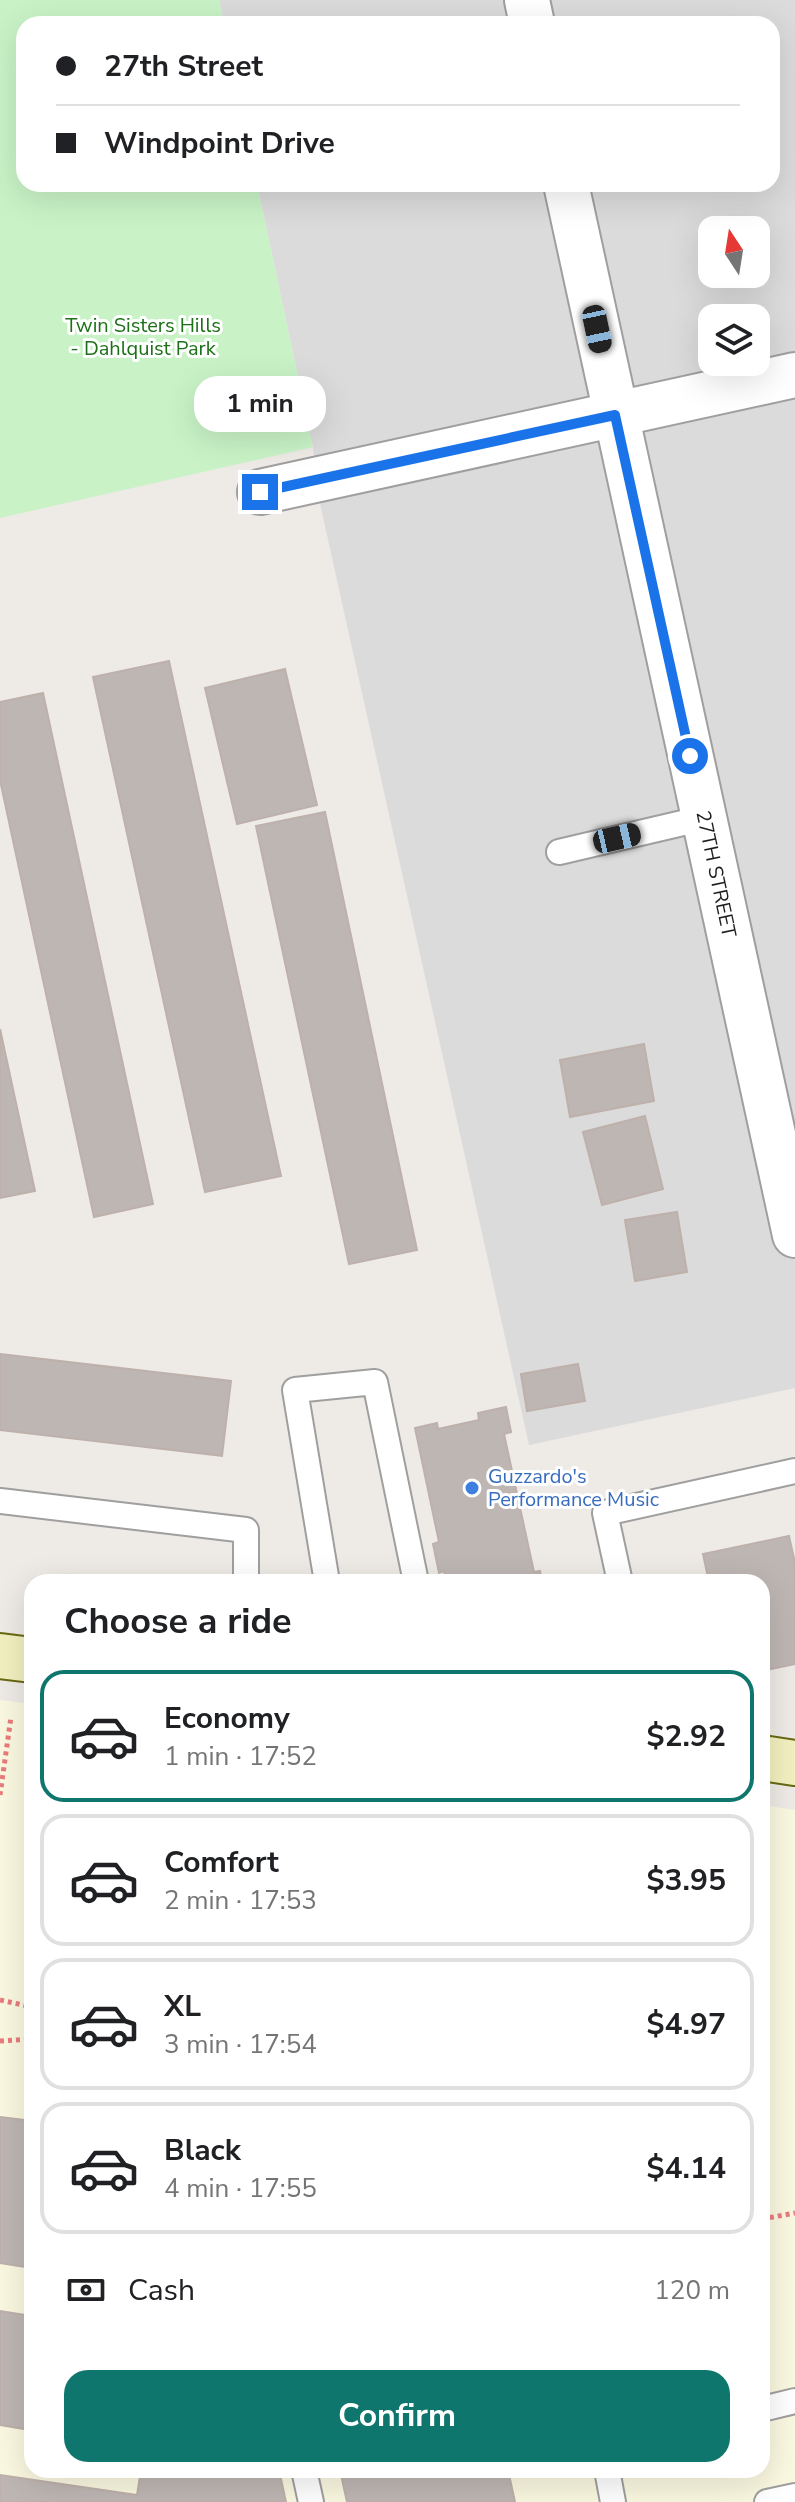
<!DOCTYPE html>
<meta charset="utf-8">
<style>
body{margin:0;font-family:"Nunito Sans",sans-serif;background:#f6f6f6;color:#202124;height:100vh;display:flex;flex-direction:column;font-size:30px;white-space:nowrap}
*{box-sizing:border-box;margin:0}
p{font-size:26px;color:#757577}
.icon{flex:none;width:44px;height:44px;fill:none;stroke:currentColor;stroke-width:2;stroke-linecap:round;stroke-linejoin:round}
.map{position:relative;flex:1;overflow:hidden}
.sheet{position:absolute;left:24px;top:1574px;width:746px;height:904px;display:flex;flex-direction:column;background:#fff;border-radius:24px;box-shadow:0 8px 32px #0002}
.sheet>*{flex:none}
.guide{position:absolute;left:16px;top:16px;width:764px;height:176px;border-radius:24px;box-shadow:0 8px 32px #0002;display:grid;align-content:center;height:176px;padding:0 40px;background:#fff}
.needle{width:52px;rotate:348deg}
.tools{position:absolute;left:698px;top:216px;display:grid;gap:16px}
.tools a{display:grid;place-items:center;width:72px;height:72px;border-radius:16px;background:#fff;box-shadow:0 8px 32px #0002;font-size:40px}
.end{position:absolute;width:36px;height:36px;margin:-18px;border:10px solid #1a73e8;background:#fff;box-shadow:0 0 0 4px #fff}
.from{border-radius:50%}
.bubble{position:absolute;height:56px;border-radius:24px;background:#fff;box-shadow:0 8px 32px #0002;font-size:26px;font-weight:700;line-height:56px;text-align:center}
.car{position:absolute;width:24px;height:48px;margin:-24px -12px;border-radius:10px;box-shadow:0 0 6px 2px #0007;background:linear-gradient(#222 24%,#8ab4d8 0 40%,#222 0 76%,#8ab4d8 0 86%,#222 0)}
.guide b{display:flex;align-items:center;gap:28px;height:76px;font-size:30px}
.guide b+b{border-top:2px solid #e0e0e0}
.guide i{width:20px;height:20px;background:#202124}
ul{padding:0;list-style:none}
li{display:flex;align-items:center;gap:24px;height:132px;margin:0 16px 12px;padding:0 24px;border:4px solid #e0e0e0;border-radius:24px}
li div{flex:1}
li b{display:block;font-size:30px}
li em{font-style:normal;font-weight:700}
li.selected{border-color:#0f766e}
li>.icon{width:72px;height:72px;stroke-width:1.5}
h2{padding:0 40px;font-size:36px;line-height:96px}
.pay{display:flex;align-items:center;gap:20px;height:88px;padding:0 40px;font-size:30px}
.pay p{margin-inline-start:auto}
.button{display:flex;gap:16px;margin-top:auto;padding:16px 40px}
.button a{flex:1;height:92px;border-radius:24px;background:#0f766e;color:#fff;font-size:32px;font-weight:700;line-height:92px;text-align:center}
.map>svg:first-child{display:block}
.residential{fill:#dcdbdb;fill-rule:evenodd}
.education{fill:#fbf8e1}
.park{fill:#c9f3c7}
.building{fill:#beb6b3;stroke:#beb0aa;stroke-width:2}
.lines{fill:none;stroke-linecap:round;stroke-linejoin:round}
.service-casing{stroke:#9f9f9f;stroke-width:28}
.minor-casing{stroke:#9f9f9f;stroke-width:48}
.secondary-casing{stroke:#696812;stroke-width:48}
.path{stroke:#e97b7c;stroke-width:5;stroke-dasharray:4 4;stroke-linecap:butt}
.service{stroke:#fff;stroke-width:24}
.minor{stroke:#fff;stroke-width:44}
.secondary{stroke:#f2efbf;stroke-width:44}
.route{stroke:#1a73e8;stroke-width:10}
.shop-dot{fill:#3f7fe0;stroke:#fff;stroke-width:3}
.labels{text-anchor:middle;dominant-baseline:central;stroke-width:6;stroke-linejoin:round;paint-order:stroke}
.park-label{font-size:20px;fill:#1b7018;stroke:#fff}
.street-label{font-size:20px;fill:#1e1e1e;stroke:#fff}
.shop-label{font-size:20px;fill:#366cbe;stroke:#fff;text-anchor:start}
</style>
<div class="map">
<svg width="795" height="2502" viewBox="0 0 795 2502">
<rect width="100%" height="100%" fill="#eeeae5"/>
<path class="residential" d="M219,0H795V1388L529,1445L319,499L313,447L257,184H772V24H224ZM712,230H756V274H712ZM712,318H756V362H712Z"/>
<path class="education" d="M0,1700L32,1704V2470H762V1805L795,1810V2502H0Z"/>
<path class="park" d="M0,0H219L224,24H24V184H257L313,447L0,518Z"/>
<path class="building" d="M169,661L281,1176L205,1192L93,677Z
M285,669L317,805L237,824L205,688Z
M43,693L153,1204L94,1217L0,780V702Z
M325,812L417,1250L349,1264L256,826Z
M0,1029L35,1191L0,1198Z
M644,1044L654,1101L570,1117L560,1060Z
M645,1116L663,1189L602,1205L583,1132Z
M677,1212L687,1272L635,1281L625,1220Z
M0,1354L231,1381L222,1456L0,1430Z
M578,1364L585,1401L527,1411L521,1374Z
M506,1407L511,1432L504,1434L534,1572L540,1571L542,1582H447L444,1571L439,1573L433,1544L439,1542L415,1428L437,1423L438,1429L479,1420L478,1413Z
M789,1536L795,1563V1664L762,1671V1582H709L703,1554Z
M0,2117L32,2121V2268L0,2263Z
M0,2311L32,2316V2422L25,2421L24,2429L0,2425Z
M141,2470H279L286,2502H0V2475L137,2495Z
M340,2470H508L515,2502H347Z"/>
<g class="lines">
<defs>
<path id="service" d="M559,852L704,818
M0,1501L246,1530V1582
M327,1582L295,1390L375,1382L416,1582
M620,1582L605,1513L795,1471
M762,2409L795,2401
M304,2470L311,2502
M607,2470L613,2502
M767,2502L795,2496"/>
<path id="minor" d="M527,0L532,24
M566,184L795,1235
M260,492L795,375"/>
<path id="secondary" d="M0,1656L32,1660
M762,1758L795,1763"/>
</defs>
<use href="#service" class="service-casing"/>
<use href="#minor" class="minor-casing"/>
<use href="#secondary" class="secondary-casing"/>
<path class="path" d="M0,1795L11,1717
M0,2000L32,2007
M0,2041L32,2039
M762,2219L795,2213"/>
<use href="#service" class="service"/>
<use href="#minor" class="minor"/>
<use href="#secondary" class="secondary"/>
</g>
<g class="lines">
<path class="route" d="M260,492L615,415L690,756"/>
</g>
<circle class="shop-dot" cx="472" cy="1488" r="8"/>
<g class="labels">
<g class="park-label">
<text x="143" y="325">Twin Sisters Hills<tspan x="143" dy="23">- Dahlquist Park</tspan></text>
</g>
<g class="street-label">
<text transform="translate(716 874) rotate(78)">27TH STREET</text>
</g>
<g class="shop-label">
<text x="488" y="1476">Guzzardo's<tspan x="488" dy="23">Performance Music</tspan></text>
</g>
</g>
</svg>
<div class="tools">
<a><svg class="needle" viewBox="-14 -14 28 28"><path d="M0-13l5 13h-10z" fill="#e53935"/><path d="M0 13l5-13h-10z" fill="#757577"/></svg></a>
<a><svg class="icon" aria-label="layers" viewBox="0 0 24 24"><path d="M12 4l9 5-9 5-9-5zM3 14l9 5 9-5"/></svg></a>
</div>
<i class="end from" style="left:690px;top:756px"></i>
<i class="end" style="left:260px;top:492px"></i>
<div class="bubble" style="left:194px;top:376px;width:132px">1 min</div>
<i class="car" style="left:597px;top:329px;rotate:168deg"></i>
<i class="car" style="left:617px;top:838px;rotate:77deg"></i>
<div class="guide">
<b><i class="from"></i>27th Street</b>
<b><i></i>Windpoint Drive</b>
</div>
<section class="sheet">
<h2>Choose a ride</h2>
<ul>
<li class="selected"><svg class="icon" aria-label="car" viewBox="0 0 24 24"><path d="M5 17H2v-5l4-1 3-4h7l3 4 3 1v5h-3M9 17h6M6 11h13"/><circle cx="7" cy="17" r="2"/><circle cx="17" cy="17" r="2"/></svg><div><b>Economy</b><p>1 min · 17:52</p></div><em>$2.92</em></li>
<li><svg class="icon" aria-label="car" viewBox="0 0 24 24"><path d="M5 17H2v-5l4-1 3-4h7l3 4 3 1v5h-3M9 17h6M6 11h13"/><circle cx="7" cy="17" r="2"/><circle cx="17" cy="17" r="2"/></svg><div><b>Comfort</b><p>2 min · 17:53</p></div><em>$3.95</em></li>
<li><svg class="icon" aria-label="car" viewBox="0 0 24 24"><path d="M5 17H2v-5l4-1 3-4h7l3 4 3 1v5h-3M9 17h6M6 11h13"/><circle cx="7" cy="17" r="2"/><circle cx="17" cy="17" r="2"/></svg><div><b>XL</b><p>3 min · 17:54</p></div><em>$4.97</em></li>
<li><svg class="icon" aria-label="car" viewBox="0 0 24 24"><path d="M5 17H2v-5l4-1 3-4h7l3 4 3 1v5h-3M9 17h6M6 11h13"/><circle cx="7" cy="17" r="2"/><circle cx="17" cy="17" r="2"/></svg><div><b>Black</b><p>4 min · 17:55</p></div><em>$4.14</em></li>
</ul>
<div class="pay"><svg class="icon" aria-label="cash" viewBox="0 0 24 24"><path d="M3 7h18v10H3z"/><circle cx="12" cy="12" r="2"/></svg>Cash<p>120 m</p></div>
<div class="button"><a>Confirm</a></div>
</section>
</div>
